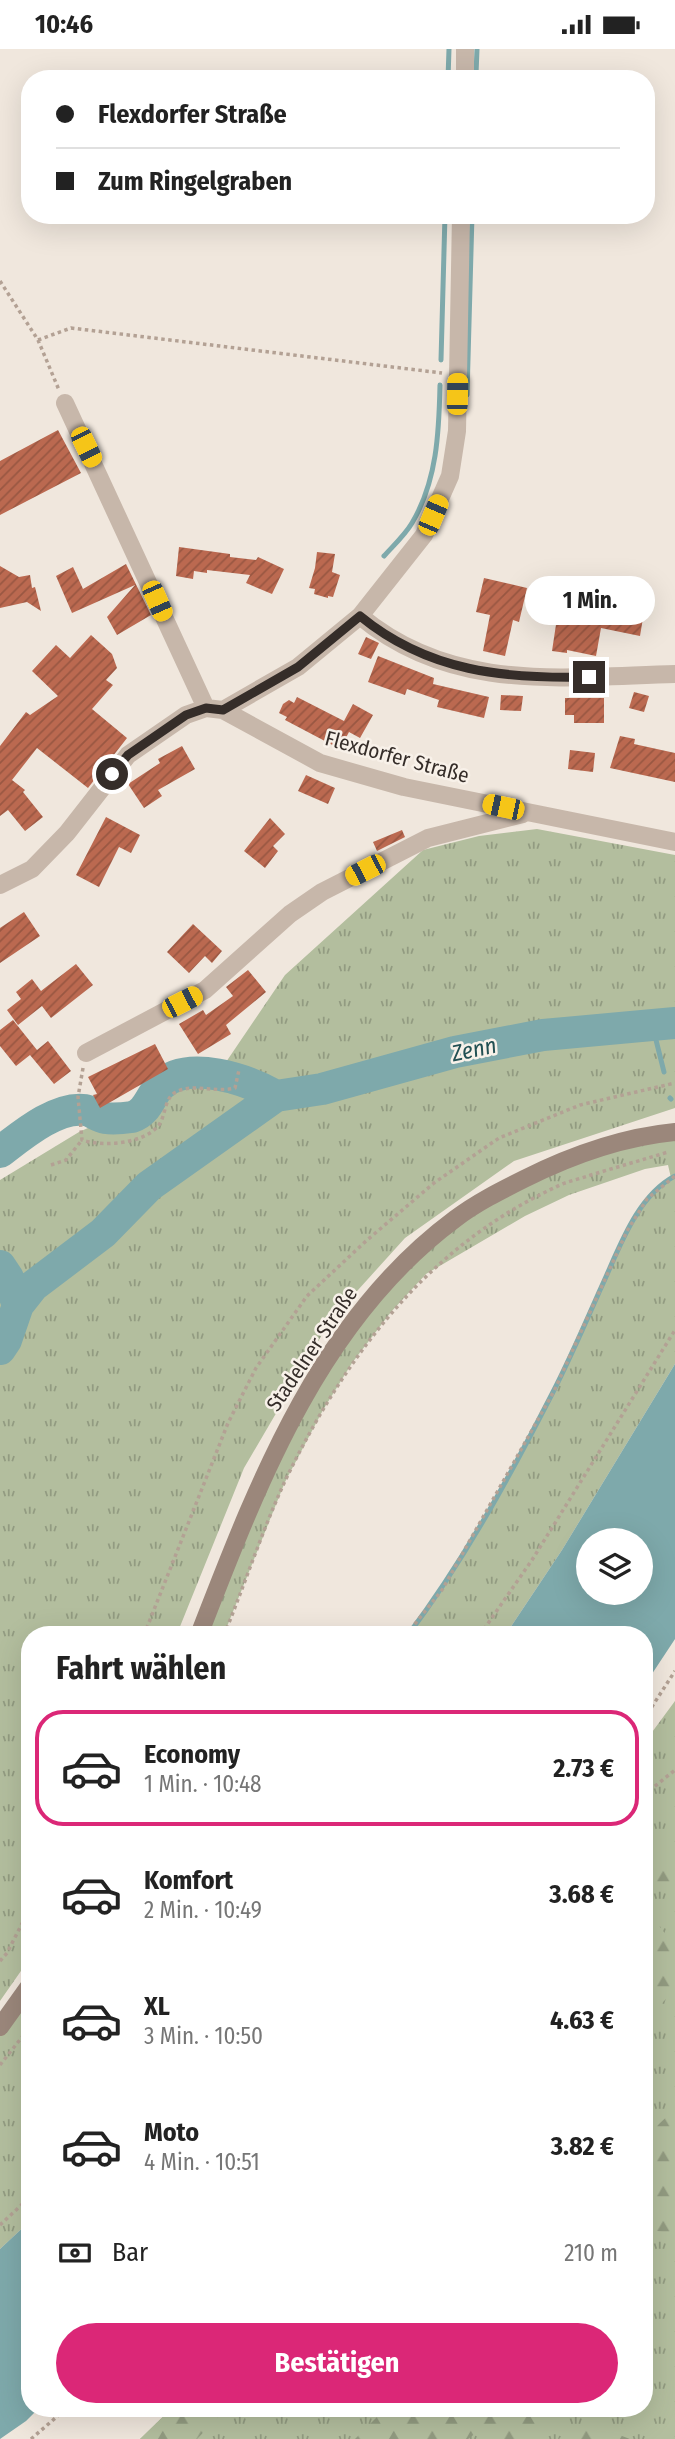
<!DOCTYPE html>
<html lang="de">
<meta charset="utf-8">
<style>
body{margin:0;font-family:"Fira Sans Condensed",sans-serif;background:#f2f2f2;color:#222;height:100vh;display:flex;flex-direction:column;font-size:26px;white-space:nowrap}
*{box-sizing:border-box;margin:0}
p{font-size:23px;color:#767676}
.icon{flex:none;width:38px;height:38px;fill:none;stroke:currentColor;stroke-width:2;stroke-linecap:round;stroke-linejoin:round}
.map{position:relative;flex:1;overflow:hidden}
.side{position:absolute;left:21px;top:1577px;width:632px;height:791px;display:flex;flex-direction:column;background:#fff;border-radius:28px;box-shadow:0 7px 28px #0002}
.side>*{flex:none}
.hud{position:absolute;left:21px;top:21px;width:634px;height:154px;border-radius:28px;box-shadow:0 7px 28px #0002;display:grid;align-content:center;height:154px;padding:0 35px;background:#fff}
.buttons{position:absolute;left:576px;top:1479px;display:grid;gap:14px}
.buttons a{display:grid;place-items:center;width:77px;height:77px;border-radius:50%;background:#fff;box-shadow:0 7px 28px #0002;font-size:35px}
.end{position:absolute;width:32px;height:32px;margin:-16px;border:9px solid #352d29;background:#fff;box-shadow:0 0 0 4px #fff}
.from{border-radius:50%}
.bubble{position:absolute;height:49px;border-radius:24px;background:#fff;box-shadow:0 7px 28px #0002;font-size:23px;font-weight:700;line-height:49px;text-align:center}
.car{position:absolute;width:21px;height:42px;margin:-21px -10px;border-radius:9px;box-shadow:0 0 5px 2px #0007;background:linear-gradient(#f5c518 24%,#345 0 40%,#f5c518 0 76%,#345 0 86%,#f5c518 0)}
.hud b{display:flex;align-items:center;gap:24px;height:66px;font-size:26px}
.hud b+b{border-top:2px solid #e0e0e0}
.hud i{width:18px;height:18px;background:#222}
ul{padding:0;list-style:none}
li{display:flex;align-items:center;gap:21px;height:116px;margin:0 14px 10px;padding:0 21px;border:4px solid transparent;border-radius:28px}
li div{flex:1}
li b{display:block;font-size:26px}
li em{font-style:normal;font-weight:700}
li.on{border-color:#db2777}
li>.icon{width:63px;height:63px;stroke-width:1.5}
h2{padding:0 35px;font-size:32px;line-height:84px}
.pay{display:flex;align-items:center;gap:18px;height:77px;padding:0 35px;font-size:26px}
.pay p{margin-inline-start:auto}
.button{display:flex;gap:14px;margin-top:auto;padding:14px 35px}
.button a{flex:1;height:80px;border-radius:42px;background:#db2777;color:#fff;font-size:28px;font-weight:700;line-height:80px;text-align:center}
.status{display:flex;justify-content:space-between;align-items:center;height:49px;padding:0 35px;background:#fff;direction:ltr}
.status svg{height:19px;fill:currentColor}
.map>svg:first-child{display:block}
.grass{fill:url(#grass-tufts)}
.forest{fill:url(#forest-firs)}
.water{fill:#7ea9ab;fill-rule:evenodd}
.lines{fill:none;stroke-linecap:round;stroke-linejoin:round}
.stream{stroke:#7ea9ab;stroke-width:5}
.river{stroke:#7ea9ab;stroke-width:32}
.building{fill:url(#building-hatch)}
.path{stroke:#b3a194;stroke-width:3.5;stroke-dasharray:3.5 3.5;stroke-linecap:butt}
.street{stroke:#c7b7aa;stroke-width:18}
.secondary{stroke:#9b877b;stroke-width:18}
.route{stroke:#352d29;stroke-width:9}
.labels{text-anchor:middle;dominant-baseline:central;stroke-width:5;stroke-linejoin:round;paint-order:stroke}
.street-label{font-size:21px;fill:#352d29;stroke:#f8f1e9}
.water-label{font-size:23px;font-style:italic;fill:#225053;stroke:#f8f1e9}
</style>
<div class="status"><b>10:46</b><svg viewBox="0 0 49 12"><path d="M0 12V9h3v3zM5 12V6h3v6zM10 12V3h3v9zM15 12V0h3v12zM26 1h20v11H26zM47 4h2v5h-2z"/></svg></div>
<div class="map">
<svg width="675" height="2390" viewBox="0 0 675 2390">
<defs>
<pattern id="grass-tufts" width="24" height="20" patternUnits="userSpaceOnUse" patternTransform="scale(1.75)"><rect width="24" height="20" fill="#b3be9e"/><path d="M3 7l-1-3M5 7V3M7 7l1-3M15 17l-1-3M17 17v-4M19 17l1-3" fill="none" stroke="#929b81"/></pattern>
<pattern id="forest-firs" width="22" height="20" patternUnits="userSpaceOnUse" patternTransform="scale(1.75)"><rect width="22" height="20" fill="#b3be9e"/><path d="M5 1l3.5 6h-7zM16 11l3.5 6h-7z" fill="#929b81"/></pattern>
<pattern id="building-hatch" width="6" height="6" patternUnits="userSpaceOnUse" patternTransform="scale(1.75)"><rect width="6" height="6" fill="#bb6950"/><path d="M-1 1l2-2M0 6l6-6M5 7l2-2" fill="none" stroke="#995742"/></pattern>
</defs>
<rect width="100%" height="100%" fill="#f0e7dd"/>
<path class="grass" d="M537,780L675,806V1059L514,1112L405,1189L330,1272L244,1419L177,1585L30,1586V1909L0,1952V1131L79,1083L222,1019L285,926L423,801L479,787Z
M675,1083V1315L562,1501L506,1585H408L442,1541L500,1441L554,1342L627,1182L647,1150L671,1129L668,1116L645,1120L569,1146L525,1167L426,1225L391,1263L352,1314L323,1361L285,1433L224,1585L199,1586L306,1344L420,1200L544,1120Z
M675,1652V2390H140L172,2359H644V1694Z
M30,1936V2172L0,2200V1978Z"/>
<path class="forest" d="M644,1798L675,1806V1846L644,1826Z
M644,1858L675,1897V1941L644,1972Z
M675,2060V2185L644,2180V2089Z
M172,2359H227L197,2390H140Z
M386,2359H548L549,2372L541,2390H495L484,2378L468,2390H355Z
M571,2379H601L630,2390H559Z"/>
<path class="water" d="M675,1315V1590L644,1637V1586L506,1585L562,1501ZM588,1491H640V1544H588Z
M30,2172V2359H39L26,2372L0,2390V2200Z"/>
<g class="lines">
<path class="stream" d="M476,25L477,0
M448,30L449,0
M441,311L445,166
M467,346L472,166
M384,507C393,497 405,486 412,474C437,432 439,383 440,336
M652,975L664,1023
M670,1049L671,1050
M408,1586C465,1510 510,1427 553,1343C570,1310 585,1275 600,1241C618,1203 635,1148 675,1127"/>
<path class="river" d="M0,1103C21,1087 56,1057 85,1061C92,1062 98,1068 105,1069C112,1070 125,1069 132,1068C148,1063 150,1047 160,1037C187,1009 248,1031 276,1047
M0,1217L8,1229L18,1256
M0,1300L6,1291L18,1256L33,1237L103,1184L149,1137L276,1047L322,1040L455,1003L543,986L675,974"/>
</g>
<path class="building" d="M58,381L81,424L0,466V412Z
M179,498L230,505V508L256,511L258,508L284,520L272,545L246,534L250,526L207,521V524L194,522L193,530L176,527Z
M317,503L335,505L332,523L340,526L333,548L328,547V549L314,545L315,540L309,539L315,519Z
M126,515L151,566L117,586L107,568L135,536L72,564L56,527L73,518L83,540Z
M0,517L19,528L30,526L32,539L35,538L41,562L27,553L0,559Z
M484,529L527,539L519,573L513,571L505,607L483,602L490,566L476,563Z
M551,539L591,545L590,547L645,557L640,587L601,579L596,607L567,601V604L552,602L557,569L546,568Z
M91,586L112,605L117,619L106,631L113,636L92,660L127,689L88,739L37,699L12,731L25,741L23,743L43,768L25,782L8,761L0,767V697L26,663L30,666L58,647L32,622L56,596L70,609Z
M366,588L379,594L371,610L358,605Z
M378,607L434,629L433,635L489,648L484,669L437,658L439,651L407,640L405,646L368,633Z
M634,643L649,647L644,663L629,659Z
M501,646L523,647L521,662L500,661Z
M297,648L344,672L353,655L373,666L360,689L349,683L340,700L285,671L287,668L279,664L283,655L289,651L294,654Z
M565,649H604V674H574V666H565Z
M620,687L635,690L634,695L675,704V733L610,719Z
M182,697L195,720L158,741L162,747L144,759L128,735L160,714L158,710Z
M570,701L595,704L593,723L568,720Z
M306,726L335,739L328,755L298,742Z
M106,768L140,786L131,804L119,798L99,838L76,826Z
M270,769L285,785L273,797L278,802L265,819L244,802Z
M402,781L405,788L377,802L373,793Z
M24,863L40,887L0,914V879Z
M193,875L222,902L212,914L205,907L189,924L167,903Z
M76,915L93,936L51,969L42,957L18,976L7,961L21,950L16,943L32,930L41,942Z
M248,921L266,943L226,976L231,985L198,1005L179,975L203,961L206,966L233,947L226,938Z
M13,971L37,1001L48,992L71,1022L54,1035L30,1006L16,1017L0,997V981Z
M155,995L168,1020L100,1059L93,1046L97,1045L88,1028Z"/>
<g class="lines">
<path class="path" d="M0,232L38,291L59,341
M38,291L71,279L442,324
M83,1019L78,1048L82,1091C103,1098 144,1095 159,1076C166,1066 164,1049 176,1043C193,1034 216,1044 235,1039L239,1021
M51,1116L66,1111L82,1091
M144,1586L228,1374L256,1319L307,1247L366,1192L434,1134L499,1089L580,1056L675,1034
M224,1586C245,1535 262,1482 285,1432C345,1307 428,1197 556,1138C567,1132 580,1130 591,1126C617,1118 642,1111 668,1103
M406,1586L442,1541L554,1342L627,1182L647,1150L675,1127
M480,1586L532,1511L675,1281
M644,1670L675,1622
M644,1746L675,1721
M0,1912L7,1904L30,1859
M0,2016L30,1978
M0,2176L30,2148
M31,2390L67,2359"/>
<path class="street" d="M465,30V0
M65,354L206,659
M360,567C452,644 563,628 675,625
M223,661L298,618L360,567L424,486L450,427L457,382L461,166
M0,836L32,820L67,784L128,706L186,666L206,659L223,661L320,714L404,738L675,793
M86,1004L205,941L290,865L322,843L428,789L523,765"/>
<path class="secondary" d="M199,1586C258,1434 319,1271 455,1170C476,1154 500,1142 524,1130C570,1107 623,1088 675,1083
M0,1978L30,1936"/>
</g>
<g class="lines">
<path class="route" d="M112,725L128,706L186,666L206,659L223,661L298,618L360,567C428,623 505,630 589,628"/>
</g>
<g class="labels">
<g class="street-label">
<text transform="translate(397 708) rotate(15)">Flexdorfer Straße</text>
<text transform="translate(312 1300) rotate(-56)">Stadelner Straße</text>
</g>
<g class="water-label">
<text transform="translate(474 1000) rotate(-12)">Zenn</text>
</g>
</g>
</svg>
<div class="buttons">
<a><svg class="icon" aria-label="layers" viewBox="0 0 24 24"><path d="M12 4l9 5-9 5-9-5zM3 14l9 5 9-5"/></svg></a>
</div>
<i class="end from" style="left:112px;top:725px"></i>
<i class="end" style="left:589px;top:628px"></i>
<div class="bubble" style="left:525px;top:527px;width:130px">1 Min.</div>
<i class="car" style="left:457px;top:345px;rotate:1deg"></i>
<i class="car" style="left:86px;top:398px;rotate:154deg"></i>
<i class="car" style="left:433px;top:466px;rotate:23deg"></i>
<i class="car" style="left:157px;top:552px;rotate:156deg"></i>
<i class="car" style="left:503px;top:758px;rotate:282deg"></i>
<i class="car" style="left:365px;top:821px;rotate:243deg"></i>
<i class="car" style="left:182px;top:953px;rotate:63deg"></i>
<div class="hud">
<b><i class="from"></i>Flexdorfer Straße</b>
<b><i></i>Zum Ringelgraben</b>
</div>
<section class="side">
<h2>Fahrt wählen</h2>
<ul>
<li class="on"><svg class="icon" aria-label="car" viewBox="0 0 24 24"><path d="M5 17H2v-5l4-1 3-4h7l3 4 3 1v5h-3M9 17h6M6 11h13"/><circle cx="7" cy="17" r="2"/><circle cx="17" cy="17" r="2"/></svg><div><b>Economy</b><p>1 Min. · 10:48</p></div><em>2.73 €</em></li>
<li><svg class="icon" aria-label="car" viewBox="0 0 24 24"><path d="M5 17H2v-5l4-1 3-4h7l3 4 3 1v5h-3M9 17h6M6 11h13"/><circle cx="7" cy="17" r="2"/><circle cx="17" cy="17" r="2"/></svg><div><b>Komfort</b><p>2 Min. · 10:49</p></div><em>3.68 €</em></li>
<li><svg class="icon" aria-label="car" viewBox="0 0 24 24"><path d="M5 17H2v-5l4-1 3-4h7l3 4 3 1v5h-3M9 17h6M6 11h13"/><circle cx="7" cy="17" r="2"/><circle cx="17" cy="17" r="2"/></svg><div><b>XL</b><p>3 Min. · 10:50</p></div><em>4.63 €</em></li>
<li><svg class="icon" aria-label="car" viewBox="0 0 24 24"><path d="M5 17H2v-5l4-1 3-4h7l3 4 3 1v5h-3M9 17h6M6 11h13"/><circle cx="7" cy="17" r="2"/><circle cx="17" cy="17" r="2"/></svg><div><b>Moto</b><p>4 Min. · 10:51</p></div><em>3.82 €</em></li>
</ul>
<div class="pay"><svg class="icon" aria-label="cash" viewBox="0 0 24 24"><path d="M3 7h18v10H3z"/><circle cx="12" cy="12" r="2"/></svg>Bar<p>210 m</p></div>
<div class="button"><a>Bestätigen</a></div>
</section>
</div>
